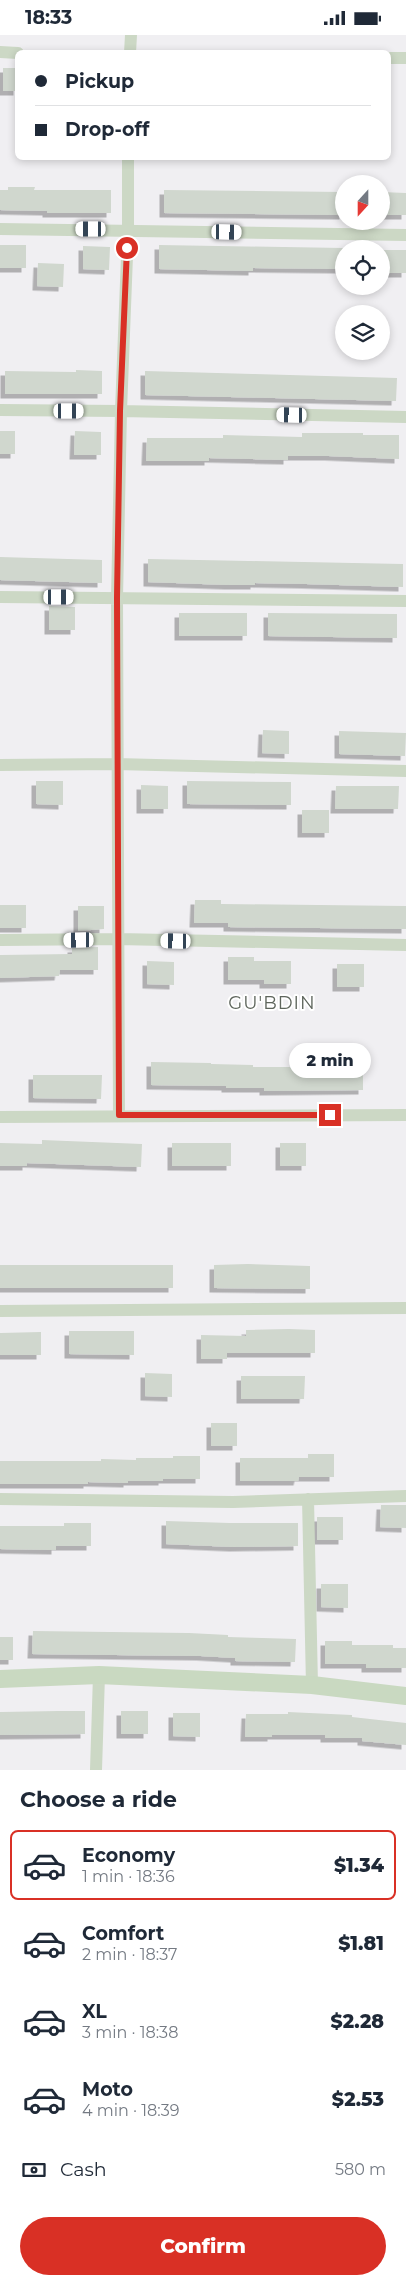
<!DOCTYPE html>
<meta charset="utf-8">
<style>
body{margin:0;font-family:Montserrat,sans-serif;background:#f6f6f7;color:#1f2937;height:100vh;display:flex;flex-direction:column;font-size:19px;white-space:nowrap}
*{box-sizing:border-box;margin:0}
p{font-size:16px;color:#747a83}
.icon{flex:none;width:28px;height:28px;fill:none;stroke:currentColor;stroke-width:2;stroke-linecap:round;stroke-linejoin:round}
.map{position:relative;height:1735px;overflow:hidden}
.side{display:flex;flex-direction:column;background:#fff;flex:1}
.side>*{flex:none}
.banner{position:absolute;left:15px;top:15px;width:376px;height:110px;border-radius:8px;box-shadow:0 2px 8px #0003;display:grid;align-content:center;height:110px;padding:0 20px;background:#fff}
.needle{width:32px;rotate:201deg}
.tools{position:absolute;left:335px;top:140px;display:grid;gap:10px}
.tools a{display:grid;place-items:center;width:55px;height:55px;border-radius:50%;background:#fff;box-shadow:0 2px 8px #0003;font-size:25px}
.end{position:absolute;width:22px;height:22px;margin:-11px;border:6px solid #d93025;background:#fff;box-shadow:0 0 0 2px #fff}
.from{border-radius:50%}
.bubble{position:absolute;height:35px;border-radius:18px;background:#fff;box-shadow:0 2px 8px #0003;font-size:16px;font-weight:800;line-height:35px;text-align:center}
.car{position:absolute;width:15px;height:30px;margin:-15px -8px;border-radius:6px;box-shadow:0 0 4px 1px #0007;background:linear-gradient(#fff 24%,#345 0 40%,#fff 0 76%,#345 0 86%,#fff 0)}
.banner b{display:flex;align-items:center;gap:18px;height:48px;font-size:19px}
.banner b+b{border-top:1px solid #e0e1e3}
.banner i{width:12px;height:12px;background:#1f2937}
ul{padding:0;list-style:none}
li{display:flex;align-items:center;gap:15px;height:70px;margin:0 10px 8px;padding:0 10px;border:2px solid transparent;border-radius:8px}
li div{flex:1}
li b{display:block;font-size:19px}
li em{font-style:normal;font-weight:800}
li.on{border-color:#d93025}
li>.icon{width:45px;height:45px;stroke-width:1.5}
h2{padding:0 20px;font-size:22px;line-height:60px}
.pay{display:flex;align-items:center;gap:12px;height:55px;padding:0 20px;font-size:19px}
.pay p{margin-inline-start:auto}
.cta{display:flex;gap:10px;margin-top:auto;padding:10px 20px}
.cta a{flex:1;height:58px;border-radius:30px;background:#d93025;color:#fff;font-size:20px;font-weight:800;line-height:58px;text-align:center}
.status{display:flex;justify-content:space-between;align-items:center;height:35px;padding:0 25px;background:#fff;direction:ltr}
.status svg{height:14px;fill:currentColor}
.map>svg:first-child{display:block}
.building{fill:#d0d7ce;filter:url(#shadow)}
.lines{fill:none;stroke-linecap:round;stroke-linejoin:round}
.street{stroke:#ccd8c5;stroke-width:12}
.secondary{stroke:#c9d9c1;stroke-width:18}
.route{stroke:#d93025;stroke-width:6}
.labels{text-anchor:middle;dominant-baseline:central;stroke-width:4;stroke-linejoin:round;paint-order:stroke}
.quarter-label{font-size:18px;letter-spacing:1px;fill:#5e655c;stroke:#fff}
</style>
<div class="status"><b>18:33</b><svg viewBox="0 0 49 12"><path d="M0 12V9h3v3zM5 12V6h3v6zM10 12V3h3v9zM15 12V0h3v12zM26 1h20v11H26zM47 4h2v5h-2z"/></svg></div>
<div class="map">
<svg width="406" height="1735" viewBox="0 0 406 1735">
<defs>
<filter id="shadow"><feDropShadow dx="-4.5" dy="4.5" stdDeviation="0" flood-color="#0004"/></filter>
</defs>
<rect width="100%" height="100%" fill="#f0eff2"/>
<path class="building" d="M3,33H18V56H3Z
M8,152H35L34,155H111V178H47V176L0,175V155H8Z
M164,155L344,157V180L164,178Z
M381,157L406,158V180H381Z
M0,210H26V233H0Z
M159,210L344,213V234L253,233V236L159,234Z
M83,211L110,212L109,235L83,234Z
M381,215H406V238H381Z
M38,228L64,229L63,252L37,251Z
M76,335L102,336V359H5V336L76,337Z
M145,336L397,343L396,366L145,360Z
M0,396H15V419H0Z
M75,396L101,397V420H74Z
M302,398H363V400H399V424L329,421H288V425L209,423V426H146L147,403H223V400L302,402Z
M0,522L102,525V548L0,545Z
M148,524L403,529V552L306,549L255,548V550H229L148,547Z
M49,571L75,572V595H49Z
M179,578H247V601H179Z
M268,578L397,579V603L268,601Z
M263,695L289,696V719L262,718Z
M339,696L406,698L405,721L339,719Z
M36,746H63V770L36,769Z
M187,746L291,747V770L187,769Z
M141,750L168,751V774H141Z
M336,751H399L398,774H335Z
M302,775H329V798H302Z
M195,865H221V869L406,871V894L228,892V888H194Z
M0,870H26V893H0Z
M78,871H104V894L78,896Z
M98,912V935H60L59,941L0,943V920L72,919V913Z
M228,922H254V926H291V949H264V945H228Z
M147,926L174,927V950L147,949Z
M337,929H364V952H337Z
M151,1027L211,1028V1029L253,1030V1032H363V1055L264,1056V1053H226V1051L151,1050Z
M33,1040H102L101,1064L33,1063Z
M42,1105L142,1109L141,1132L27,1128V1131H0V1108L42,1109Z
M172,1108H231V1131H172Z
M280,1108H306V1131H280Z
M248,1229L310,1231V1254L214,1253V1230Z
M0,1230H173V1253H0Z
M289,1294L315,1295V1318H227V1324H201V1300L246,1301V1295Z
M69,1296H134V1320L69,1319Z
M41,1297V1320H0V1298Z
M145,1338L172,1339V1362L145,1361Z
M241,1341H305L304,1364H241Z
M211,1388H237V1411H211Z
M308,1419H334V1442H299L298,1446H240V1423H308Z
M173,1421H200V1444H163V1446H128V1448L88,1447V1449H0V1426H101V1424L136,1425V1423H173Z
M381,1470H406V1493L380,1492Z
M317,1482H343V1505H317Z
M166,1486L230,1488H298V1511L234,1512L166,1509Z
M64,1488H91V1511H56V1515L0,1514V1491H64Z
M321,1549H348V1573L321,1572Z
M33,1596L189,1598L228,1600V1602L296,1604L295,1627L235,1626V1623L201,1621L32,1619Z
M0,1602H13V1625H0Z
M325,1606H352V1610H393V1613H406V1633H366V1629H325Z
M59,1676H85V1699L0,1700V1677Z
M121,1676H148V1699H121Z
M288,1677L352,1680V1682L406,1688V1710L362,1706V1703H325V1700H272V1702H245L246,1679H288Z
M173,1678H200V1702L173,1701Z"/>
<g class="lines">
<path class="street" d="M0,17L18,18
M130,18L131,0
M389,23H406
M0,194L406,200
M0,375L121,376L406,382
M0,562L406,566
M0,730L116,729L406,736
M0,905L118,904L406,910
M119,1080L117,563L121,376L128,195V122
M0,1082L406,1080
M0,1276L406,1273
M0,1464L233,1467L406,1461
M308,1464L312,1650
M96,1735L99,1640"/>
<path class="secondary" d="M0,1644L99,1640L312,1650L406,1661"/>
</g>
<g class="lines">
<path class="route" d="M127,213L120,376L117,563L119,1080H330"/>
</g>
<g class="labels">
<g class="quarter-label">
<text x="272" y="968">GU'BDIN</text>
</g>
</g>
</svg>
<div class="tools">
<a><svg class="needle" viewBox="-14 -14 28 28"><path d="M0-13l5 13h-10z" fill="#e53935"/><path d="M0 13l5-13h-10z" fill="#747a83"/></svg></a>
<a><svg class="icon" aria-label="locate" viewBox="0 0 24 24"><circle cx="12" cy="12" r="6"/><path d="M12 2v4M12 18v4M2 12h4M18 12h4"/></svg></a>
<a><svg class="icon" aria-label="layers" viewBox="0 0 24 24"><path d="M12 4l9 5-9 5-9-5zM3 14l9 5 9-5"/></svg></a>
</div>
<i class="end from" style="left:127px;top:213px"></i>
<i class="end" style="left:330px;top:1080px"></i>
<div class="bubble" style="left:289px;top:1008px;width:82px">2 min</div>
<i class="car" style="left:91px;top:194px;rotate:270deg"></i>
<i class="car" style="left:227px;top:197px;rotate:91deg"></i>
<i class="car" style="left:69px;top:376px;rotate:90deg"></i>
<i class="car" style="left:292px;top:380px;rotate:271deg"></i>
<i class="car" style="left:59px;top:562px;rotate:90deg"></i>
<i class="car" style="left:79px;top:905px;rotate:269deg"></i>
<i class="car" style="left:176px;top:906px;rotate:271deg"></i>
<div class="banner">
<b><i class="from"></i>Pickup</b>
<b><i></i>Drop-off</b>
</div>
</div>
<section class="side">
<h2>Choose a ride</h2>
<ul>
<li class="on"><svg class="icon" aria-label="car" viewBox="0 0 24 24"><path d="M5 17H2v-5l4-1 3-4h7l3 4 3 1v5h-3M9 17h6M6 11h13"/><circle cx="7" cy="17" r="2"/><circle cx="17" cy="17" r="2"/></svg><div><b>Economy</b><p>1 min · 18:36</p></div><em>$1.34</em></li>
<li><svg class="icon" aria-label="car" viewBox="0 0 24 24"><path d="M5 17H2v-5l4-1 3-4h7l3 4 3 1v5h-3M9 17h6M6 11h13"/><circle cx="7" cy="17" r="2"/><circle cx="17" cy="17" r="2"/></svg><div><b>Comfort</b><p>2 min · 18:37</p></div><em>$1.81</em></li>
<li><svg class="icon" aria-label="car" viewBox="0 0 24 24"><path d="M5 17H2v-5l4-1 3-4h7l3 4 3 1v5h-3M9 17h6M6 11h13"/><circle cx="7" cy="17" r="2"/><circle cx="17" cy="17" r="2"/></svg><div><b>XL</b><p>3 min · 18:38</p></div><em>$2.28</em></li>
<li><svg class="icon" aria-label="car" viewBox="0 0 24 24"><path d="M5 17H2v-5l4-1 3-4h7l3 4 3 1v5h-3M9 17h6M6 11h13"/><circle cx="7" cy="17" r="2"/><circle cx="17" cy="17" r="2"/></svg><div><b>Moto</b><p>4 min · 18:39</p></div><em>$2.53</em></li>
</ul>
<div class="pay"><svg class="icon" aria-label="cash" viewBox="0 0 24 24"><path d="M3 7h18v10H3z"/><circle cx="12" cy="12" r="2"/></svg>Cash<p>580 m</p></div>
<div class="cta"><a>Confirm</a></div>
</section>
